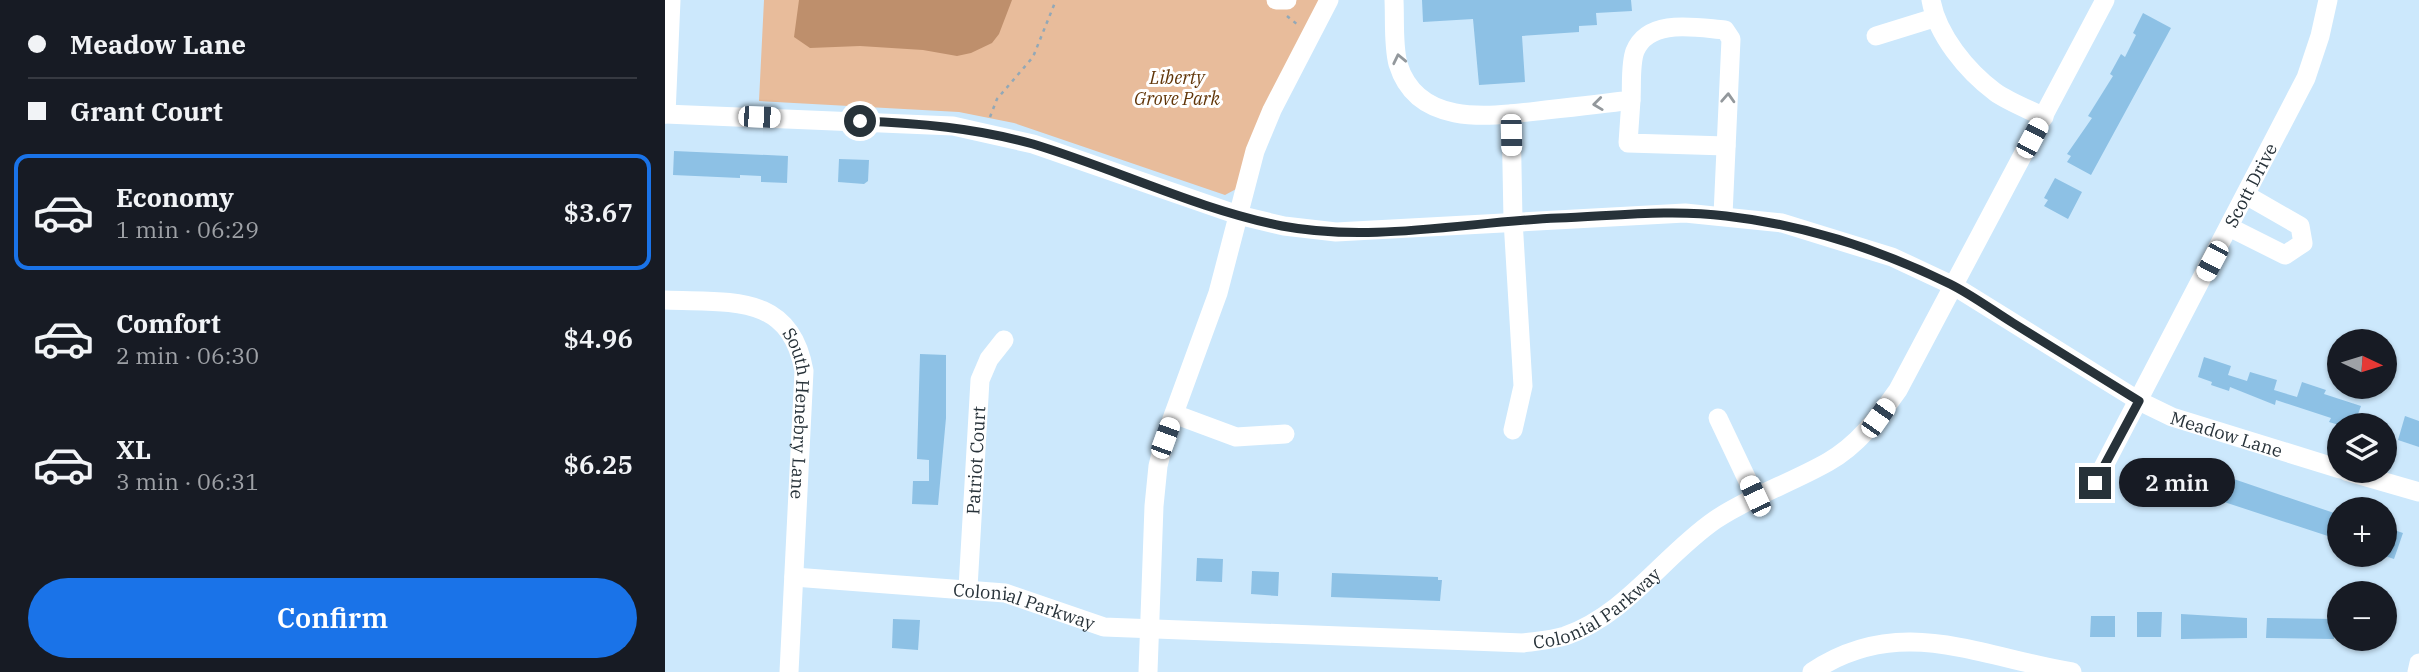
<!DOCTYPE html>
<meta charset="utf-8">
<style>
body{margin:0;font-family:"IBM Plex Serif",serif;background:#242831;color:#f1f3f6;height:100vh;display:flex;flex-direction:column;font-size:26px;white-space:nowrap}
*{box-sizing:border-box;margin:0}
p{font-size:23px;color:#9ea1a6}
.icon{flex:none;width:38px;height:38px;fill:none;stroke:currentColor;stroke-width:2;stroke-linecap:round;stroke-linejoin:round}
.map{position:relative;flex:1;overflow:hidden}
.panel{display:flex;flex-direction:column;background:#171b24;width:665px}
.panel>*{flex:none}
.hud{display:grid;align-content:center;height:154px;padding:0 28px;background:#171b24}
.needle{width:46px;rotate:94deg}
.buttons{position:absolute;left:1662px;top:329px;display:grid;gap:14px}
.buttons a{display:grid;place-items:center;width:70px;height:70px;border-radius:50%;background:#171b24;box-shadow:0 2px 5px #0004;font-size:35px}
.end{position:absolute;width:32px;height:32px;margin:-16px;border:9px solid #273239;background:#fff;box-shadow:0 0 0 4px #fff}
.from{border-radius:50%}
.bubble{position:absolute;height:49px;border-radius:24px;background:#171b24;box-shadow:0 2px 5px #0004;font-size:23px;font-weight:600;line-height:49px;text-align:center}
.car{position:absolute;width:21px;height:42px;margin:-21px -10px;border-radius:9px;box-shadow:0 0 5px 2px #0007;background:linear-gradient(#fff 24%,#345 0 40%,#fff 0 76%,#345 0 86%,#fff 0)}
.hud b{display:flex;align-items:center;gap:24px;height:66px;font-size:26px}
.hud b+b{border-top:2px solid #363941}
.hud i{width:18px;height:18px;background:#f1f3f6}
ul{padding:0;list-style:none}
li{display:flex;align-items:center;gap:21px;height:116px;margin:0 14px 10px;padding:0 14px;border:4px solid transparent;border-radius:14px}
li div{flex:1}
li b{display:block;font-size:26px}
li em{font-style:normal;font-weight:600}
li.selected{border-color:#1a73e8}
li>.icon{width:63px;height:63px;stroke-width:1.5}
.cta{display:flex;gap:14px;margin-top:auto;padding:14px 28px}
.cta a{flex:1;height:80px;border-radius:42px;background:#1a73e8;color:#fff;font-size:28px;font-weight:600;line-height:80px;text-align:center}
main{display:flex;flex:1;min-height:0}
.map>svg:first-child{display:block}
.green{fill:#e8bc9b}
.water{fill:#be8f6c}
.building{fill:#8dc1e5}
.lines{fill:none;stroke-linecap:round;stroke-linejoin:round}
.path{stroke:#92a8b7;stroke-width:2.5;stroke-dasharray:3.5 5;stroke-linecap:butt}
.minor{stroke:#fff;stroke-width:19}
.oneway{stroke:#93989c}
.route{stroke:#273239;stroke-width:9}
.labels{text-anchor:middle;dominant-baseline:central;stroke-width:6;stroke-linejoin:round;paint-order:stroke}
.park-label{font-size:18px;font-style:italic;fill:#613508;stroke:#fff}
.street-label{font-size:18px;fill:#273239;stroke:#fff}
</style>
<main>
<section class="panel">
<div class="hud">
<b><i class="from"></i>Meadow Lane</b>
<b><i></i>Grant Court</b>
</div>
<ul>
<li class="selected"><svg class="icon" aria-label="car" viewBox="0 0 24 24"><path d="M5 17H2v-5l4-1 3-4h7l3 4 3 1v5h-3M9 17h6M6 11h13"/><circle cx="7" cy="17" r="2"/><circle cx="17" cy="17" r="2"/></svg><div><b>Economy</b><p>1 min · 06:29</p></div><em>$3.67</em></li>
<li><svg class="icon" aria-label="car" viewBox="0 0 24 24"><path d="M5 17H2v-5l4-1 3-4h7l3 4 3 1v5h-3M9 17h6M6 11h13"/><circle cx="7" cy="17" r="2"/><circle cx="17" cy="17" r="2"/></svg><div><b>Comfort</b><p>2 min · 06:30</p></div><em>$4.96</em></li>
<li><svg class="icon" aria-label="car" viewBox="0 0 24 24"><path d="M5 17H2v-5l4-1 3-4h7l3 4 3 1v5h-3M9 17h6M6 11h13"/><circle cx="7" cy="17" r="2"/><circle cx="17" cy="17" r="2"/></svg><div><b>XL</b><p>3 min · 06:31</p></div><em>$6.25</em></li>
</ul>
<div class="cta"><a>Confirm</a></div>
</section>
<div class="map">
<svg width="1754" height="672" viewBox="0 0 1754 672">
<rect width="100%" height="100%" fill="#cce8fc"/>
<path class="green" d="M99,0H656L573,188L560,195L349,123L294,112L94,101Z"/>
<path class="water" d="M134,0H347L334,34L327,43L306,53L292,56L258,50L195,46L145,48L129,37Z"/>
<path class="building" d="M757,0H966L967,11L931,13L932,25L914,26V32L857,36L860,82L814,85L808,19L758,22Z
M1478,13L1506,28L1426,175L1402,162L1406,156L1402,154L1427,118L1423,116L1448,76L1445,74L1456,54L1460,57L1471,35L1468,33Z
M9,151L123,156L122,183L96,182V176L75,175V178L8,175Z
M174,159L204,160L203,181L199,184L173,182Z
M1390,178L1417,192L1403,219L1379,206L1383,200L1379,198Z
M255,354L281,355V418L273,505L247,504L248,481H264V460L252,459Z
M1539,357L1566,366L1563,375L1582,381L1585,372L1612,380L1609,390L1632,397L1637,382L1661,390L1659,394L1696,406L1689,425H1674L1664,422L1666,418L1611,400L1610,405L1565,387L1564,391L1546,385L1547,382L1533,377Z
M1740,416L1754,421V447L1733,440Z
M1554,474L1675,515V540L1547,498Z
M1720,527L1738,533L1729,559L1720,556Z
M532,558L558,559L557,582L531,581Z
M587,571L614,572L613,596L586,594Z
M667,573L773,577V580H777L775,601L666,597Z
M1472,612H1497L1496,637H1472Z
M1516,614L1582,618V638L1516,639Z
M1426,616H1450V637H1425Z
M1602,618L1669,619V639L1601,638Z
M228,619L255,620L253,650L227,648Z"/>
<g class="lines">
<path class="path" d="M622,16L633,25
M325,117L332,99L368,57L391,0"/>
<g class="minor">
<path d="M611,0H622"/>
<path d="M729,0C730,20 728,45 733,64C753,129 828,116 881,110C909,107 937,104 966,100C967,86 965,64 970,51C984,17 1033,28 1060,30L1066,39L1058,215"/>
<path d="M1266,0C1272,35 1302,71 1330,92C1344,102 1363,109 1379,117"/>
<path d="M1211,36L1269,18"/>
<path d="M966,100L963,143L1061,146"/>
<path id="s1" d="M0,114L288,126L368,144L573,215L619,226L671,232L1020,213L1117,223L1227,257L1289,286L1474,401L1507,417L1675,469"/>
<path d="M1,114L6,0"/>
<path d="M846,114L848,220L858,386L848,430"/>
<path d="M1564,227L1620,255L1638,243L1635,226L1581,195"/>
<path id="s2" d="M0,300C64,303 125,292 139,371L124,672"/>
<path d="M509,414L571,437L620,434"/>
<path d="M1053,418L1090,496"/>
<path d="M1681,471L1754,492"/>
<path id="s3" d="M1430,483L1641,78L1655,36L1663,0"/>
<path id="s4" d="M129,577L340,593L439,627L858,643C872,641 887,640 900,636C962,614 998,556 1050,520C1086,496 1126,483 1163,462C1193,445 1214,417 1233,390L1440,0"/>
<path id="s5" d="M303,588L315,380L324,359L339,340"/>
<path d="M483,672L489,506L493,466L500,438L553,293L590,151L607,110L664,0"/>
<path d="M1147,672C1235,613 1315,657 1407,672"/>
<path d="M1752,672L1754,663"/>
</g>
</g>
<defs><path id="oneway-chevron" d="M-2-3.5L2.5 0L-2 3.5" fill="none" stroke-width="1.6" stroke-linecap="round" stroke-linejoin="round" transform="scale(1.75)"/></defs>
<g class="oneway">
<use href="#oneway-chevron" transform="translate(734 59) rotate(-102)"/>
<use href="#oneway-chevron" transform="translate(1063 98) rotate(-87)"/>
<use href="#oneway-chevron" transform="translate(933 104) rotate(173)"/>
</g>
<g class="lines">
<path class="route" d="M195,121C254,123 310,128 368,144C451,169 532,209 617,226C707,243 802,222 893,218C948,216 1006,209 1061,216C1140,225 1214,249 1285,284C1307,295 1327,310 1348,323C1390,349 1432,375 1474,401L1430,483"/>
</g>
<g class="labels">
<g class="park-label">
<text x="512" y="77">Liberty<tspan x="512" dy="21">Grove Park</tspan></text>
</g>
<g class="street-label">
<text stroke="none"><textPath href="#s3" startOffset="336">Scott Drive</textPath></text>
<text stroke="none"><textPath href="#s2" startOffset="217">South Henebry Lane</textPath></text>
<text stroke="none"><textPath href="#s1" startOffset="1629">Meadow Lane</textPath></text>
<text stroke="none"><textPath href="#s5" startOffset="128">Patriot Court</textPath></text>
<text stroke="none"><textPath href="#s4" startOffset="819">Colonial Parkway</textPath></text>
<text stroke="none"><textPath href="#s4" startOffset="233">Colonial Parkway</textPath></text>
</g>
</g>
</svg>
<div class="buttons">
<a><svg class="needle" viewBox="-14 -14 28 28"><path d="M0-13l5 13h-10z" fill="#e53935"/><path d="M0 13l5-13h-10z" fill="#9ea1a6"/></svg></a>
<a><svg class="icon" aria-label="layers" viewBox="0 0 24 24"><path d="M12 4l9 5-9 5-9-5zM3 14l9 5 9-5"/></svg></a>
<a>+</a>
<a>−</a>
</div>
<i class="end from" style="left:195px;top:121px"></i>
<i class="end" style="left:1430px;top:483px"></i>
<div class="bubble" style="left:1454px;top:458px;width:116px">2 min</div>
<i class="car" style="left:94px;top:117px;rotate:92deg"></i>
<i class="car" style="left:846px;top:135px;rotate:179deg"></i>
<i class="car" style="left:1367px;top:138px;rotate:28deg"></i>
<i class="car" style="left:1547px;top:261px;rotate:208deg"></i>
<i class="car" style="left:1213px;top:418px;rotate:35deg"></i>
<i class="car" style="left:500px;top:438px;rotate:20deg"></i>
<i class="car" style="left:1090px;top:496px;rotate:335deg"></i>
</div>
</main>
